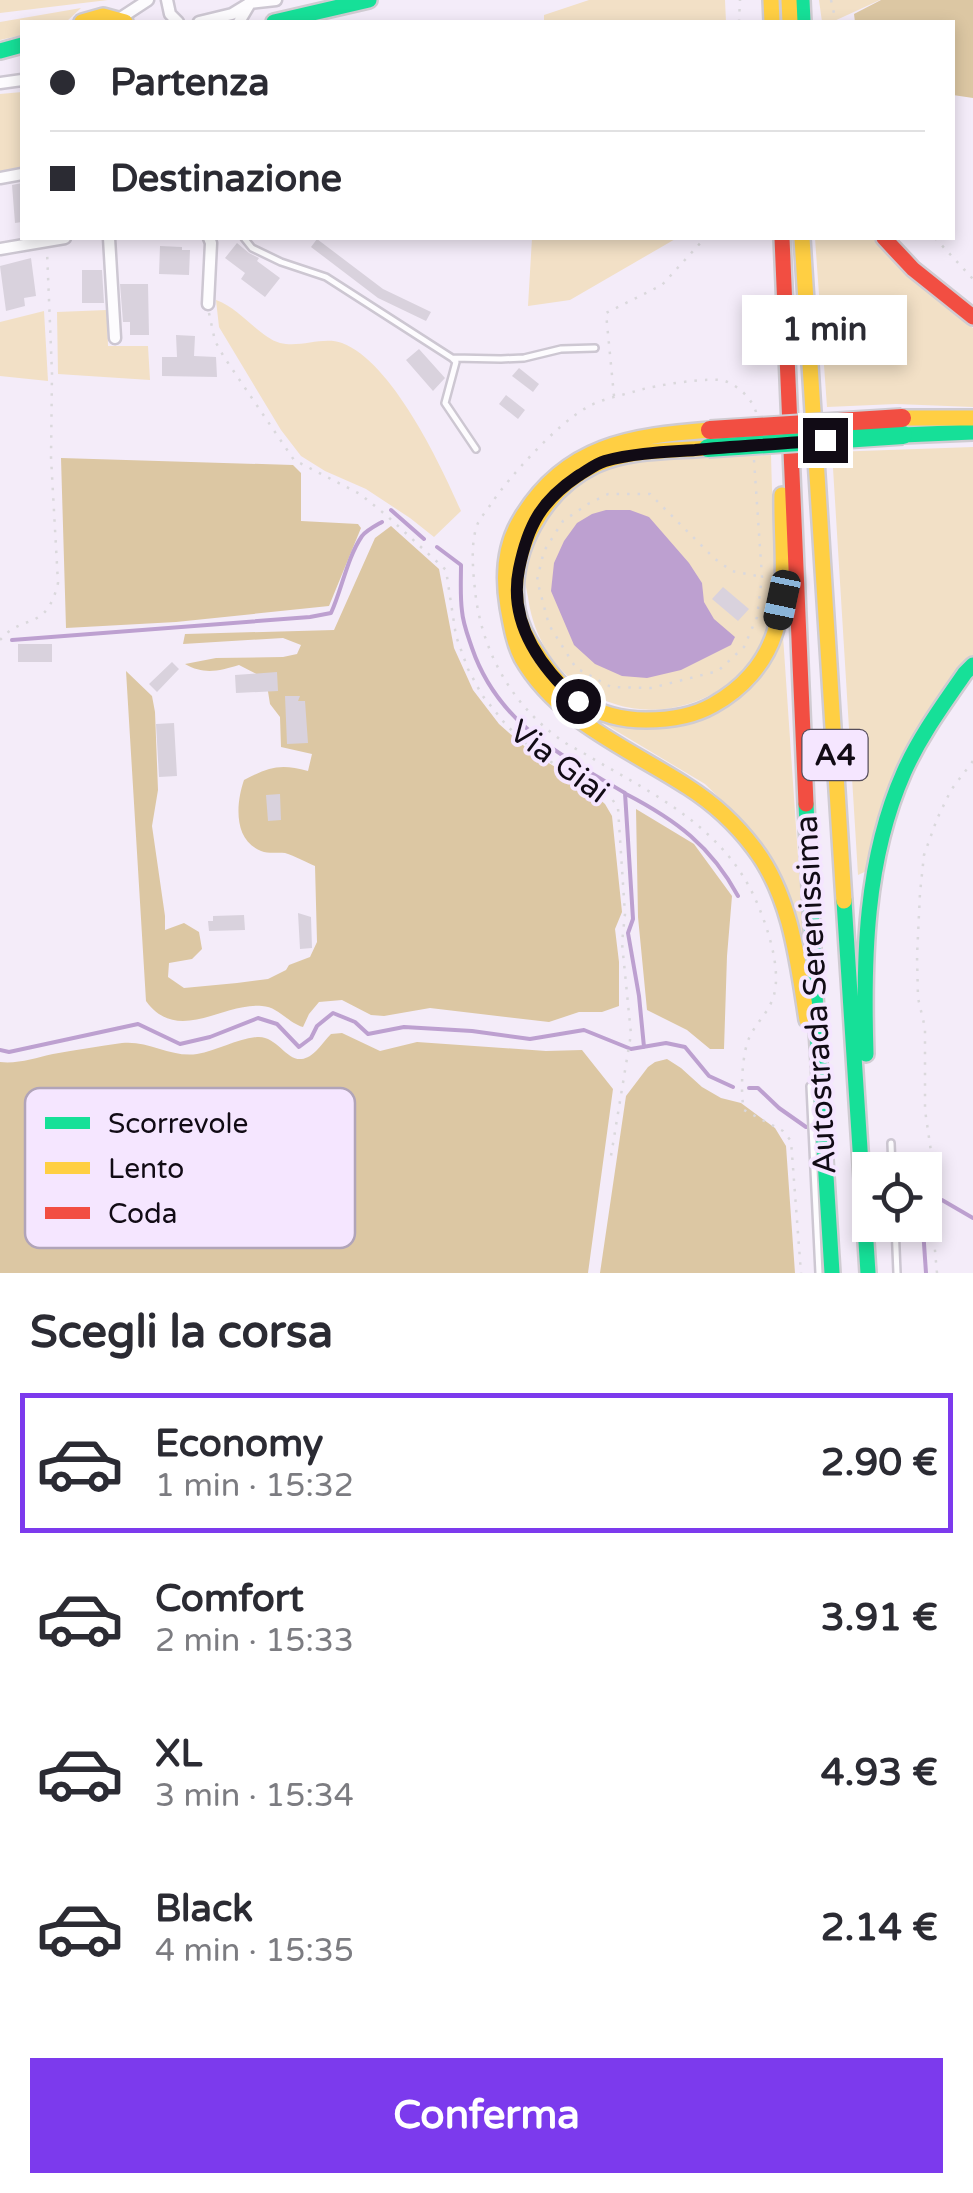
<!DOCTYPE html>
<html lang="it">
<meta charset="utf-8">
<style>
body{margin:0;font-family:"Varela Round",sans-serif;background:#f2f2f3;color:#2b2b33;height:100vh;display:flex;flex-direction:column;font-size:38px;white-space:nowrap}
*{box-sizing:border-box;margin:0}
p{font-size:32px;color:#7c7c81}
.icon{flex:none;width:55px;height:55px;fill:none;stroke:currentColor;stroke-width:2;stroke-linecap:round;stroke-linejoin:round}
.map{position:relative;height:1273px;overflow:hidden}
.side{display:flex;flex-direction:column;background:#fff;flex:1}
.side>*{flex:none}
.guide{position:absolute;left:20px;top:20px;width:935px;height:220px;border-radius:0px;box-shadow:0 5px 15px #0003;display:grid;align-content:center;height:220px;padding:0 30px;background:#fff}
.tools{position:absolute;left:852px;top:1152px;display:grid;gap:20px}
.tools a{display:grid;place-items:center;width:90px;height:90px;border-radius:0px;background:#fff;box-shadow:0 5px 15px #0003;font-size:50px}
.end{position:absolute;width:45px;height:45px;margin:-22px;border:12px solid #110b15;background:#fff;box-shadow:0 0 0 5px #fff}
.from{border-radius:50%}
.bubble{position:absolute;height:70px;border-radius:0px;background:#fff;box-shadow:0 5px 15px #0003;font-size:32px;font-weight:700;line-height:70px;text-align:center}
.car{position:absolute;width:30px;height:60px;margin:-30px -15px;border-radius:12px;box-shadow:0 0 8px 2px #0007;background:linear-gradient(#222 24%,#8ab4d8 0 40%,#222 0 76%,#8ab4d8 0 86%,#222 0)}
.guide b{display:flex;align-items:center;gap:35px;height:95px;font-size:38px}
.guide b+b{border-top:2px solid #e1e1e2}
.guide i{width:25px;height:25px;background:#2b2b33}
ul{padding:0;list-style:none}
li{display:flex;align-items:center;gap:30px;height:140px;margin:0 20px 15px;padding:0 10px;border:5px solid transparent;border-radius:0px}
li div{flex:1}
li b{display:block;font-size:38px}
li em{font-style:normal;font-weight:700}
li.selected{border-color:#7c3aed}
li>.icon{width:90px;height:90px;stroke-width:1.5}
h2{padding:0 30px;font-size:45px;line-height:120px}
.action{display:flex;gap:20px;margin-top:auto;padding:20px 30px}
.action a{flex:1;height:115px;border-radius:0px;background:#7c3aed;color:#fff;font-size:40px;font-weight:700;line-height:115px;text-align:center}
.map>svg:first-child{display:block}
.green{fill:#f2e0c6}
.forest{fill:#dcc7a3}
.water{fill:#bda0d0}
.lines{fill:none;stroke-linecap:round;stroke-linejoin:round}
.stream{stroke:#bda0d0;stroke-width:4}
.building{fill:#d9d2dd}
.lane-casing{stroke:#cdc7d2;stroke-width:10}
.street-casing{stroke:#cdc7d2;stroke-width:15}
.fast-casing{stroke:#d0ccd2;stroke-width:20}
.slow-casing{stroke:#d0ccd2;stroke-width:20}
.jam-casing{stroke:#d0ccd2;stroke-width:20}
.path{stroke:#dad8dc;stroke-width:2.5;stroke-dasharray:2.5 8;stroke-linecap:butt}
.lane{stroke:#fdfcfe;stroke-width:5}
.street{stroke:#fdfcfe;stroke-width:10}
.fast{stroke:#16e098;stroke-width:15}
.slow{stroke:#ffcf43;stroke-width:15}
.jam{stroke:#f24e42;stroke-width:15}
.fast-bridge-casing{stroke:#d0ccd2;stroke-width:22;stroke-linecap:butt}
.jam-bridge-casing{stroke:#d0ccd2;stroke-width:22;stroke-linecap:butt}
.fast-bridge{stroke:#16e098;stroke-width:18}
.jam-bridge{stroke:#f24e42;stroke-width:18}
.route{stroke:#110b15;stroke-width:12}
.labels{text-anchor:middle;dominant-baseline:central;stroke-width:8;stroke-linejoin:round;paint-order:stroke}
.shield{fill:#f5e6ff;stroke:#554d5b;stroke-width:2.5}
.shield-label{font-size:30px;font-weight:bold;fill:#110b15}
.street-label{font-size:32px;fill:#110b15;stroke:#f5e6ff}
.key{fill:#f5e6ff;stroke:#b1a4b9;stroke-width:2.5}
.key-label{font-size:28px;fill:#110b15}
</style>
<div class="map">
<svg width="973" height="1273" viewBox="0 0 973 1273">
<rect width="100%" height="100%" fill="#f4ecf9"/>
<path class="green" d="M0,0H108L0,13Z
M589,0H725L726,22H544V15Z
M819,0H880L832,22H822Z
M81,8L66,22H22V35L0,40V22Z
M22,92V171L0,174V94Z
M532,238H677L570,300L528,306Z
M815,238H873L919,285L973,328V407L896,404L827,407Z
M216,300C241,309 259,337 280,343C301,348 323,336 342,343C392,362 440,463 461,511L434,537L410,518L366,489L325,471L301,456L281,430L219,327Z
M107,310L108,346H148L150,380L58,374L57,312Z
M44,311L48,381L0,376V322Z
M973,447V659L916,737L871,869L858,875L832,452Z
M771,455C772,491 773,527 775,562C775,577 778,593 776,608C775,617 771,629 767,637C754,665 730,687 702,699C623,733 539,682 528,597C526,587 523,576 525,567C529,544 541,523 555,506C570,489 590,475 611,468C655,452 723,457 771,455Z
M783,636L805,959L779,871L741,819L705,784L583,711L672,724L765,670Z"/>
<path class="forest" d="M881,0H973V98L953,95L952,22H855L854,14Z
M61,458L293,465L301,473V521L358,524L361,528L329,606L176,622L66,628Z
M391,526L439,569L454,648L473,690L499,724L531,752L581,783L605,804L612,816L622,912L615,929L619,962V1006L602,1012H579L549,1022L430,1008L384,1016L371,1015L342,1000L319,1002L309,1014L303,1027C288,1023 279,1007 262,1006C223,1002 178,1045 146,1001L126,671L152,696L155,712L158,790L152,826L165,916V930L184,923L199,932L202,949L192,959L169,963L168,977L184,988L237,983L268,979L286,970L289,965L310,957L317,942L315,866C306,862 295,856 285,853C277,852 269,854 261,851C233,840 236,803 244,780C269,767 280,763 308,771L312,754L281,747L280,717L270,704L266,679L239,665C219,671 204,675 185,664L216,658L283,657L297,654L301,645L283,638L183,644L185,634L334,630L375,538Z
M636,809L694,844L732,896L727,956L724,1049H710L687,1030L647,1010L638,917Z
M342,1033L380,1051L417,1042L546,1051L582,1050L613,1089L588,1273H0V1062C18,1064 35,1058 53,1054C76,1050 99,1046 122,1043C148,1040 172,1058 197,1054C217,1051 236,1039 257,1037C282,1035 290,1076 316,1051C321,1046 326,1039 331,1034Z
M667,1059L681,1068L702,1087L721,1098L741,1103L775,1128L786,1146L795,1273H600L626,1096L648,1067L655,1062Z"/>
<path class="water" d="M606,510H630L649,517L689,563L702,583L704,602L714,619L735,637L731,645L681,670L647,678L622,676L595,664L574,645L551,591L554,563L564,541L577,523L592,514Z"/>
<g class="lines">
<path class="stream" d="M391,510L424,539
M437,547L461,565C461,580 460,596 462,611C463,624 468,636 472,648C498,724 561,755 625,793L633,919L628,933L639,996L644,1047
M12,640L310,617L331,613C342,589 347,558 362,536C367,530 375,526 382,522
M626,794C676,820 711,846 738,896
M0,1050L9,1052L138,1024L180,1044L210,1037L258,1018L277,1024L299,1047L311,1038L317,1026L333,1013L355,1022L368,1034L404,1027L472,1031L530,1039L584,1030L631,1049L666,1043L685,1047L709,1076L733,1087
M749,1088H758L779,1108L806,1127
M925,1189L928,1190
M942,1200L973,1218
M923,1229L926,1273"/>
</g>
<path class="building" d="M22,183V222L15,223L12,185Z
M317,239L383,289L431,312L426,321L378,298L311,247Z
M237,243L249,253L259,258L257,261L280,278L265,297L241,279L245,273L225,258Z
M160,246L182,247V250H190L189,275L159,274Z
M31,258L36,296L24,298L25,306L6,311L0,266Z
M82,270H102L104,303H82Z
M120,284H148L149,335H130V322H123Z
M176,335L195,336L194,356L216,357L217,377L162,376V357H177Z
M419,349L445,378L433,391L406,360Z
M519,368L539,384L533,392L512,376Z
M506,395L525,410L518,419L499,404Z
M723,587L749,609L738,621L712,599Z
M18,644H52V662H18Z
M172,662L179,669L157,692L149,684Z
M277,672L278,691L236,693L235,675Z
M285,696H300L298,701H305L308,743L287,744Z
M174,723L177,776L159,777L156,724Z
M280,794L281,820L268,821L266,795Z
M298,913L311,917L312,948L300,949Z
M244,915L245,930L209,931L208,921H213V916Z"/>
<g class="lines">
<defs>
<path id="lane" d="M244,238L252,248L281,262L326,277L452,358L501,359L524,358L561,349L595,348
M453,359L456,362L445,403L476,449
M810,1086L819,1273
M891,1143L892,1170
M895,1225L897,1273"/>
<path id="street" d="M167,0L170,14L178,22
M119,19L148,0
M199,22L232,14L250,3L276,0
M239,22L249,5
M0,83L22,80
M0,178L22,174
M109,238L115,338
M0,249L65,238
M208,304L211,243L209,238"/>
<path id="fast" d="M802,0L803,22
M274,22L369,0
M0,51L22,45
M903,435L973,432
M806,804L816,1014L832,1273
M844,901L868,1273
M866,1054C863,959 865,860 904,772C920,736 943,705 965,673L973,665"/>
<path id="slow" d="M771,0L772,22
M789,0L790,22
M82,22L103,16L125,22
M802,238L844,901
M902,418H973
M710,430C631,436 565,445 521,519C505,545 503,577 508,607C511,623 514,643 522,658C558,721 630,749 688,787C713,803 736,824 754,848C791,896 798,962 807,1020
M708,448C672,451 629,449 595,465C543,490 508,553 517,610C520,625 527,639 536,652C563,695 594,720 646,720C670,720 692,717 713,705C742,689 765,664 775,632C789,588 781,540 782,495"/>
<path id="jam" d="M782,238L806,804
M884,238L913,269L973,317"/>
</defs>
<use href="#lane" class="lane-casing"/>
<use href="#street" class="street-casing"/>
<use href="#fast" class="fast-casing"/>
<use href="#slow" class="slow-casing"/>
<use href="#jam" class="jam-casing"/>
<path class="path" d="M831,0L836,22
M739,22L740,0
M935,238L973,279
M209,313L215,341L224,357L294,460L360,494L386,515L446,570L456,636L468,669L482,695L507,726L538,754L612,799L618,808L625,914L622,943L631,1034L610,1162
M614,396L606,313L662,285L705,238
M756,412C752,399 739,386 725,381C712,376 651,386 636,391C620,396 600,399 586,408C558,423 509,477 491,504C487,510 481,517 478,523C470,542 473,570 475,590C481,649 510,702 557,737C567,745 579,750 590,757C653,794 720,825 754,896C766,922 783,970 773,998C768,1013 757,1022 750,1036C742,1051 740,1093 744,1110L783,1131L791,1141L801,1273
M754,460L762,577L757,617L744,647L718,671L651,688L611,687L576,668L549,625L537,580L544,551L563,521L588,504L608,494H650L715,559L732,571L762,577
M0,640C24,612 46,633 58,583L51,457L52,373L47,251
M937,1273L931,1206L936,1186L925,1110V1028L918,998L917,956L920,893L924,855L937,819L951,790L973,761"/>
<use href="#lane" class="lane"/>
<use href="#street" class="street"/>
<use href="#fast" class="fast"/>
<use href="#slow" class="slow"/>
<use href="#jam" class="jam"/>
<defs>
<path id="fast-bridge" d="M708,448L903,435"/>
<path id="jam-bridge" d="M710,430L902,418"/>
</defs>
<use href="#fast-bridge" class="fast-bridge-casing"/>
<use href="#jam-bridge" class="jam-bridge-casing"/>
<use href="#fast-bridge" class="fast-bridge"/>
<use href="#jam-bridge" class="jam-bridge"/>
</g>
<g class="lines">
<path class="route" d="M578,701C540,667 508,623 519,569C528,525 541,501 578,476C587,471 595,464 605,461C634,453 665,452 695,450C739,446 782,444 825,440"/>
</g>
<g class="labels">
<rect class="shield" x="802.5" y="730" width="65" height="50" rx="8"/>
<g class="shield-label">
<text x="835" y="755">A4</text>
</g>
<g class="street-label">
<text transform="translate(559 762) rotate(37)">Via Giai</text>
<text transform="translate(816 995) rotate(-93)">Autostrada Serenissima</text>
</g>
</g>
<rect x="25" y="1088" width="330" height="160" rx="15" class="key"/>
<rect x="45" y="1117" width="45" height="12" fill="#16e098"/>
<rect x="45" y="1162" width="45" height="12" fill="#ffcf43"/>
<rect x="45" y="1207" width="45" height="12" fill="#f24e42"/>
<g class="key-label">
<text x="108" y="1133">Scorrevole</text>
<text x="108" y="1178">Lento</text>
<text x="108" y="1223">Coda</text>
</g>
</svg>
<div class="tools">
<a><svg class="icon" aria-label="locate" viewBox="0 0 24 24"><circle cx="12" cy="12" r="6"/><path d="M12 2v4M12 18v4M2 12h4M18 12h4"/></svg></a>
</div>
<i class="end from" style="left:578px;top:701px"></i>
<i class="end" style="left:825px;top:440px"></i>
<div class="bubble" style="left:742px;top:295px;width:165px">1 min</div>
<i class="car" style="left:782px;top:600px;rotate:192deg"></i>
<div class="guide">
<b><i class="from"></i>Partenza</b>
<b><i></i>Destinazione</b>
</div>
</div>
<section class="side">
<h2>Scegli la corsa</h2>
<ul>
<li class="selected"><svg class="icon" aria-label="car" viewBox="0 0 24 24"><path d="M5 17H2v-5l4-1 3-4h7l3 4 3 1v5h-3M9 17h6M6 11h13"/><circle cx="7" cy="17" r="2"/><circle cx="17" cy="17" r="2"/></svg><div><b>Economy</b><p>1 min · 15:32</p></div><em>2.90 €</em></li>
<li><svg class="icon" aria-label="car" viewBox="0 0 24 24"><path d="M5 17H2v-5l4-1 3-4h7l3 4 3 1v5h-3M9 17h6M6 11h13"/><circle cx="7" cy="17" r="2"/><circle cx="17" cy="17" r="2"/></svg><div><b>Comfort</b><p>2 min · 15:33</p></div><em>3.91 €</em></li>
<li><svg class="icon" aria-label="car" viewBox="0 0 24 24"><path d="M5 17H2v-5l4-1 3-4h7l3 4 3 1v5h-3M9 17h6M6 11h13"/><circle cx="7" cy="17" r="2"/><circle cx="17" cy="17" r="2"/></svg><div><b>XL</b><p>3 min · 15:34</p></div><em>4.93 €</em></li>
<li><svg class="icon" aria-label="car" viewBox="0 0 24 24"><path d="M5 17H2v-5l4-1 3-4h7l3 4 3 1v5h-3M9 17h6M6 11h13"/><circle cx="7" cy="17" r="2"/><circle cx="17" cy="17" r="2"/></svg><div><b>Black</b><p>4 min · 15:35</p></div><em>2.14 €</em></li>
</ul>
<div class="action"><a>Conferma</a></div>
</section>
